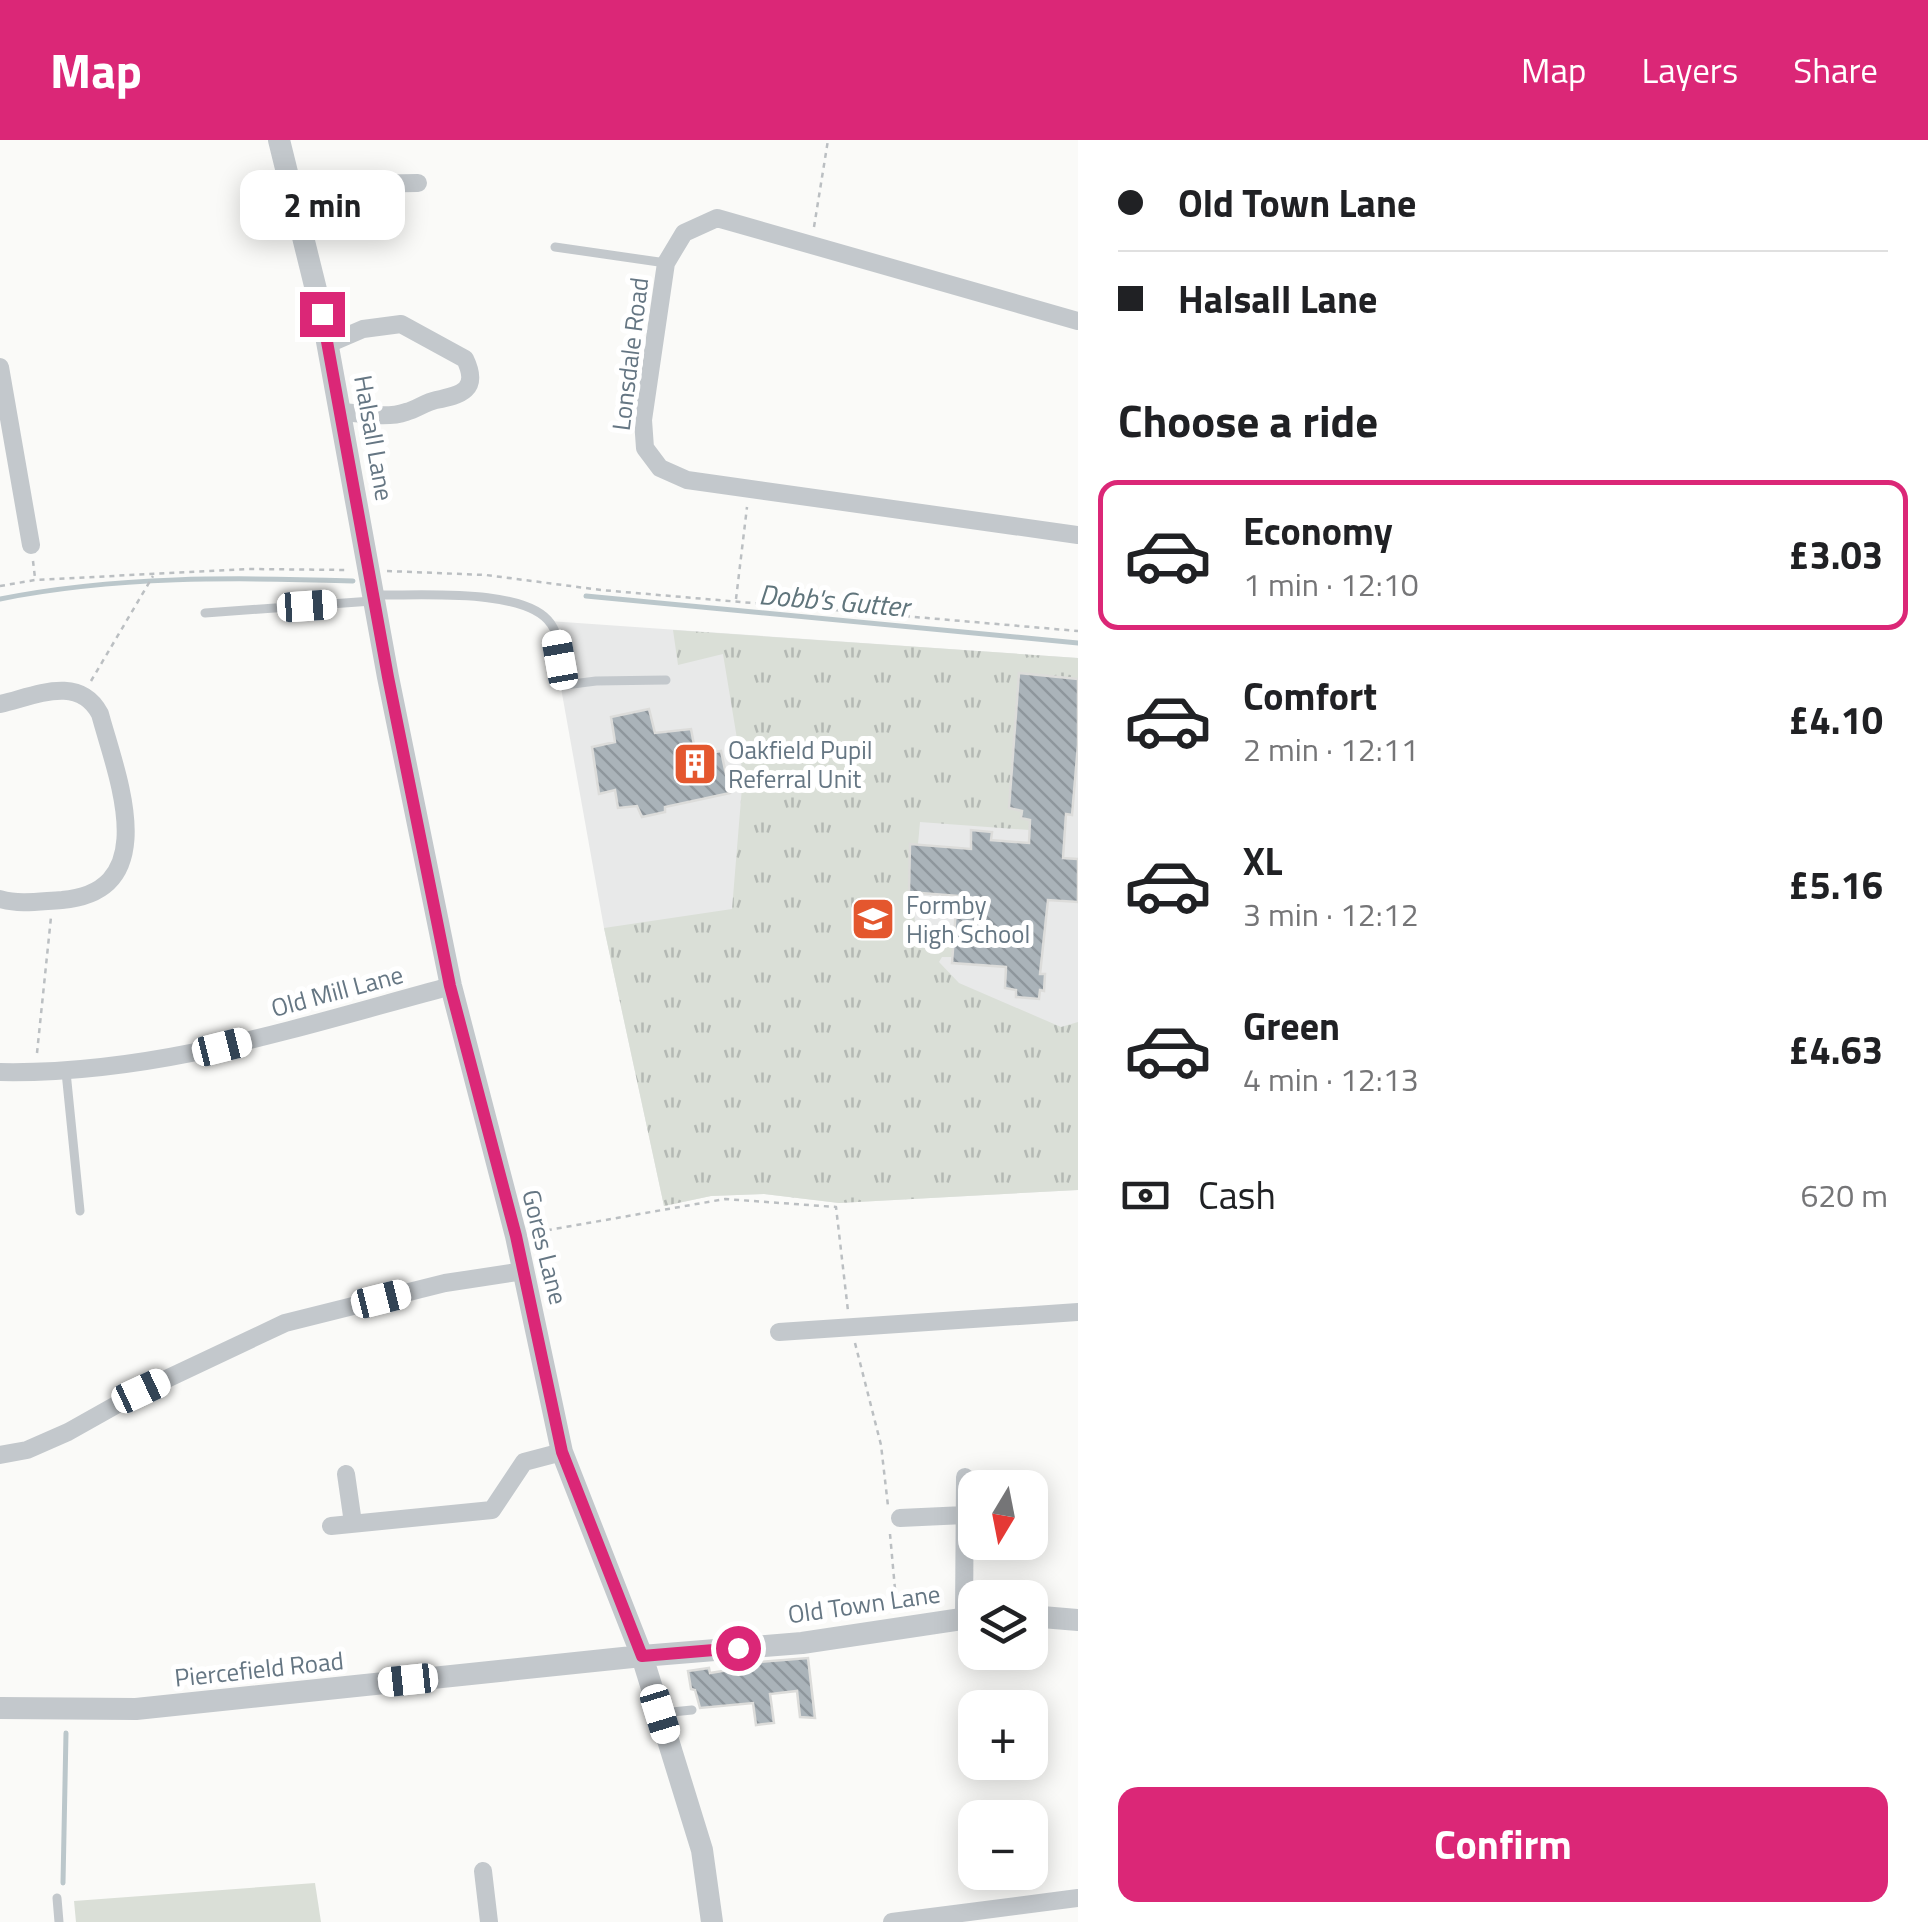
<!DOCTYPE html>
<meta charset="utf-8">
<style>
body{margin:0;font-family:"Titillium Web",sans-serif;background:#f2f2f2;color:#202124;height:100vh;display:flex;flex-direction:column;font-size:38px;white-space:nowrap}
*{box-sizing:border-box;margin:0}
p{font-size:32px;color:#757577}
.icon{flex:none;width:55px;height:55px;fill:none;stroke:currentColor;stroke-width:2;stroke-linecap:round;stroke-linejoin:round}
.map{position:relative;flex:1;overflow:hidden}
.details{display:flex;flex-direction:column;background:#fff;width:850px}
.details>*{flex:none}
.hud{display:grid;align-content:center;height:220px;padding:0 40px;background:#fff}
.needle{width:65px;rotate:190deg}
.tools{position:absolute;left:958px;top:1330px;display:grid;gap:20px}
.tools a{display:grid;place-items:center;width:90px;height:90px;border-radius:20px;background:#fff;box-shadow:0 5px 25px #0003;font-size:50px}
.end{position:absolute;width:45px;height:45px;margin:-22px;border:12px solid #db2777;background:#fff;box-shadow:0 0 0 5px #fff}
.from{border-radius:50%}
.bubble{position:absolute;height:70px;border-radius:20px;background:#fff;box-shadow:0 5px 25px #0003;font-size:32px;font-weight:700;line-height:70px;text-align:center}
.car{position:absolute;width:30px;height:60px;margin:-30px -15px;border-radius:12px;box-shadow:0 0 8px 2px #0007;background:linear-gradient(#fff 24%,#345 0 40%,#fff 0 76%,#345 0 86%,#fff 0)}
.hud b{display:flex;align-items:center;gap:35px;height:95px;font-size:38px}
.hud b+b{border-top:2px solid #e0e0e0}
.hud i{width:25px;height:25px;background:#202124}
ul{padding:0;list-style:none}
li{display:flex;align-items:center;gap:30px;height:150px;margin:0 20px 15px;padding:0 20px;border:5px solid transparent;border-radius:20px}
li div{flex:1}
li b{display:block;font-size:38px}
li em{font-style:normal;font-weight:700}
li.active{border-color:#db2777}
li>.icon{width:90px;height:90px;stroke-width:1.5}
h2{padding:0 40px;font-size:45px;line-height:120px}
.pay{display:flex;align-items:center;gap:25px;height:110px;padding:0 40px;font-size:38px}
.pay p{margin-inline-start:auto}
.cta{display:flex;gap:20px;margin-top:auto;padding:20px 40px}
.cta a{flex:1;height:115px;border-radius:20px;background:#db2777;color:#fff;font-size:40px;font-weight:700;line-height:115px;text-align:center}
header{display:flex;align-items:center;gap:60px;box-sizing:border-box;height:140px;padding:0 50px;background:#db2777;color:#fff}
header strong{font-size:48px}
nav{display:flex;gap:55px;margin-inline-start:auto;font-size:35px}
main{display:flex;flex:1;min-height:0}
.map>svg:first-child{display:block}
.built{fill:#e8e9e9}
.grass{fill:url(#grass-tufts)}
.park{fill:#dadfd7}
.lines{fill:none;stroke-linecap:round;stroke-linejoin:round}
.stream{stroke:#bbc7cb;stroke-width:5}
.building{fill:url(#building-back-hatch);stroke:#dcdcda;stroke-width:2.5}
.path{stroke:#bbbfc2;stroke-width:2.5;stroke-dasharray:5 5;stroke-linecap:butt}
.service{stroke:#c3c8cc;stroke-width:9}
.minor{stroke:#c3c8cc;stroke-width:18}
.tertiary{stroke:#c3c8cc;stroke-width:22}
.route{stroke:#db2777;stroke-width:12}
.labels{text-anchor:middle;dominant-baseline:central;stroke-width:10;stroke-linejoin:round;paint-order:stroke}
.street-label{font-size:25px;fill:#657683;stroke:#fff}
.poi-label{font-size:25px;fill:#657683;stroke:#fff;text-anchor:start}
.water-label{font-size:28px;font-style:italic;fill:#60757c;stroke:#fff}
</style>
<header>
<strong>Map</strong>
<nav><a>Map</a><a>Layers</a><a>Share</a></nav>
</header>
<main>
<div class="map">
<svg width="1078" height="1782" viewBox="0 0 1078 1782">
<defs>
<pattern id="grass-tufts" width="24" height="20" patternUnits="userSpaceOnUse" patternTransform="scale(2.5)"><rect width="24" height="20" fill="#dadfd7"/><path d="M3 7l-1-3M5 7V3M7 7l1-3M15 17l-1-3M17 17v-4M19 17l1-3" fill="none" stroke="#b4b9b4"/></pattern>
<pattern id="building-back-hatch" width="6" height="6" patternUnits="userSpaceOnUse" patternTransform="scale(2.5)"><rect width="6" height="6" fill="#aab3b9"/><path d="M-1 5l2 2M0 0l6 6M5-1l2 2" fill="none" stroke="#8e969c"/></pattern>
</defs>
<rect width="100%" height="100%" fill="#fafaf8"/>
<path class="built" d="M549,481L1078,518V1050L839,1063L764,1054L711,1056L664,1066L604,788Z"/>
<path class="grass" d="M673,490L1078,518V539L1019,534L1009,668L1022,671L1021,678L1030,680V690L920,682L918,704L910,705L909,751L913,752L915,784L952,786V817H942L939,822L959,843L1061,887L1078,882V1050L839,1063L764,1054L711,1056L664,1066L604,788L732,769L743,635L723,514L678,525Z"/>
<path class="park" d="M315,1743L321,1782H76L74,1761Z"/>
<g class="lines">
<path class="stream" d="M586,456L1078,503
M0,459C115,436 236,437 353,441
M63,1743L66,1593"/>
</g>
<path class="building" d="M1019,533L1078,539V605L1072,675L1066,674L1063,718L1078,719V762L1048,760L1040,834H1045L1044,851L1040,850L1039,859L1016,857V850L1005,848L1006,827L952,823L957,756L909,752L910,704L971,709V690L992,692L991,700L1029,703L1030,680L1021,678L1022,671L1009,668Z
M649,569L655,593L691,589L696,615L721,611L730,653L665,667V672L642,677L637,666L618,668L615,650L599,654L592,607L615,602L611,577Z
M808,1518L815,1578L800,1577L797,1551L770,1554L774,1583L756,1585L753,1563L700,1568L695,1550L691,1549L688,1531L709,1528L710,1533L747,1527V1523Z"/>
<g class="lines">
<path class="path" d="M814,87L828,0
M33,421L35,438
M387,431L486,435L601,450L1078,491
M0,446L35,440L247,429L349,430
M736,459L747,367
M91,541L153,436
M37,913L51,777
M537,1092L725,1059L836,1067L848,1171
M855,1203L881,1305L888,1366
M890,1394L897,1471"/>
<path class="service" d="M555,107L666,123
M377,455C417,456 527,447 551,484C562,500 562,527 565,545L596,541L666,540
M205,473L372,461
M66,932L80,1071
M662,1573L692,1570
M57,1758L59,1782"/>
<path class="minor" d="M291,45L418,43
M1078,181L717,78L684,93L666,123L643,280L645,308L660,328L687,340L1078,395
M328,204L363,189L401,184L465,219C480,250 461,255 436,260C426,262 417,269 406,272C386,279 362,273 341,272
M0,227L31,405
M0,564C35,556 79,534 100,574C116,634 165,751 62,760C41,761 20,765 0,759
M0,932C155,935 302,886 451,846
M779,1192L1078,1172
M0,1315L27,1310L68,1292L141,1251L285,1183L445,1143L524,1131
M346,1334L353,1383
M900,1378L965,1375
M331,1386L492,1370L524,1322L562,1312
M964,1477L965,1337
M483,1731L489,1782
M892,1782L1078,1758"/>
<path class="tertiary" d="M279,0L322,174L388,537L451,846L516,1096L562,1312L642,1516L702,1710L712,1782
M1030,1476L1078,1480
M0,1568L136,1569L642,1516L802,1503L975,1477"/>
</g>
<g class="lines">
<path class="route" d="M322,174L388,537L450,846L516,1096L562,1312L642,1516L738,1508"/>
</g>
<defs>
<symbol id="building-square" viewBox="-11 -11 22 22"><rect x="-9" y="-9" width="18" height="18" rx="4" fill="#e4572e" stroke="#fff"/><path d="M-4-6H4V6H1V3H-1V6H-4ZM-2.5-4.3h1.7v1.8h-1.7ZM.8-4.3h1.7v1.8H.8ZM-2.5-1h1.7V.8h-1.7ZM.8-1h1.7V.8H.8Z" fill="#fff"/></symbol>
<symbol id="school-square" viewBox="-11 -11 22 22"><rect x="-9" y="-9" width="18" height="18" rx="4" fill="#e4572e" stroke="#fff"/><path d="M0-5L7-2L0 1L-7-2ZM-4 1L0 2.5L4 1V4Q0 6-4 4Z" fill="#fff"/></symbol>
</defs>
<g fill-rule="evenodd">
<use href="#building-square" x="670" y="599" width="50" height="50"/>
<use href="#school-square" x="848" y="754" width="50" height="50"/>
</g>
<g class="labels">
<g class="street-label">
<text transform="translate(630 214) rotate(-83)">Lonsdale Road</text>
<text transform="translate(374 298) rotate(80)">Halsall Lane</text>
<text transform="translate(337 851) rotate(-15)">Old Mill Lane</text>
<text transform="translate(545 1107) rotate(76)">Gores Lane</text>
<text transform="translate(864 1464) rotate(-8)">Old Town Lane</text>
<text transform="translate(259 1529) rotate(-6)">Piercefield Road</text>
</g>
<g class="poi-label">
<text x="728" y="610">Oakfield Pupil<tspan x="728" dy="29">Referral Unit</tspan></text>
<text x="906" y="765">Formby<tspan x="906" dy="29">High School</tspan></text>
</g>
<g class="water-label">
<text transform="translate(834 460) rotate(5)">Dobb's Gutter</text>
</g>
</g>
</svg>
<div class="tools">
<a><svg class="needle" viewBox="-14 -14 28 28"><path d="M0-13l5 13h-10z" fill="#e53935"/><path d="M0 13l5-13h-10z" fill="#757577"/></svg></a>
<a><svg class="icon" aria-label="layers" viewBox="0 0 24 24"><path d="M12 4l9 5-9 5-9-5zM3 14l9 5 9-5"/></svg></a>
<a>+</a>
<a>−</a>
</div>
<i class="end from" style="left:738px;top:1508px"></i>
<i class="end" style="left:322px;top:174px"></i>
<div class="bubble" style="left:240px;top:30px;width:165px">2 min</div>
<i class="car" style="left:307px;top:466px;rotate:86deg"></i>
<i class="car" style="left:560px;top:520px;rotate:350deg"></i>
<i class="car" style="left:222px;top:907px;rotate:76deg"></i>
<i class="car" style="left:381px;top:1159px;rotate:76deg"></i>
<i class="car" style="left:141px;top:1251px;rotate:65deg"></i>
<i class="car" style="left:408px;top:1540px;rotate:264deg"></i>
<i class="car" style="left:660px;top:1574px;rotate:163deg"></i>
</div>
<section class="details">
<div class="hud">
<b><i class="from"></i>Old Town Lane</b>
<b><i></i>Halsall Lane</b>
</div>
<h2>Choose a ride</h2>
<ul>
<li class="active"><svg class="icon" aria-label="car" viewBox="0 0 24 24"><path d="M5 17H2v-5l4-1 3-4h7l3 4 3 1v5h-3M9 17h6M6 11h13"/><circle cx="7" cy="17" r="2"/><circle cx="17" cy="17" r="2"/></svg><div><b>Economy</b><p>1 min · 12:10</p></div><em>£3.03</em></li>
<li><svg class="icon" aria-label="car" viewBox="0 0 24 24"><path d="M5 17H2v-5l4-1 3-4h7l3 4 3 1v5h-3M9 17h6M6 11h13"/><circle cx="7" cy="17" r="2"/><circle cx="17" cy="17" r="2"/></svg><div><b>Comfort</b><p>2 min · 12:11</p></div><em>£4.10</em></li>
<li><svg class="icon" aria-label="car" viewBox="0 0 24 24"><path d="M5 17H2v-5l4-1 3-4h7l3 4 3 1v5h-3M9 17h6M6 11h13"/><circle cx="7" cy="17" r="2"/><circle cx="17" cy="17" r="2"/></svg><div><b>XL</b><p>3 min · 12:12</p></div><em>£5.16</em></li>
<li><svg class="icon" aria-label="car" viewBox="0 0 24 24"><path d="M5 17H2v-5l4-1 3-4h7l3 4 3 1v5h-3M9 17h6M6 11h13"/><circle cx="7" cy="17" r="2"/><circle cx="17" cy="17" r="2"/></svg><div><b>Green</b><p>4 min · 12:13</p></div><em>£4.63</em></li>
</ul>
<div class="pay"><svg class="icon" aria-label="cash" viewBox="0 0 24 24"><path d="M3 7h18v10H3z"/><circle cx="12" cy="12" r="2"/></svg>Cash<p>620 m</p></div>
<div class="cta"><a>Confirm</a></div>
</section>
</main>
